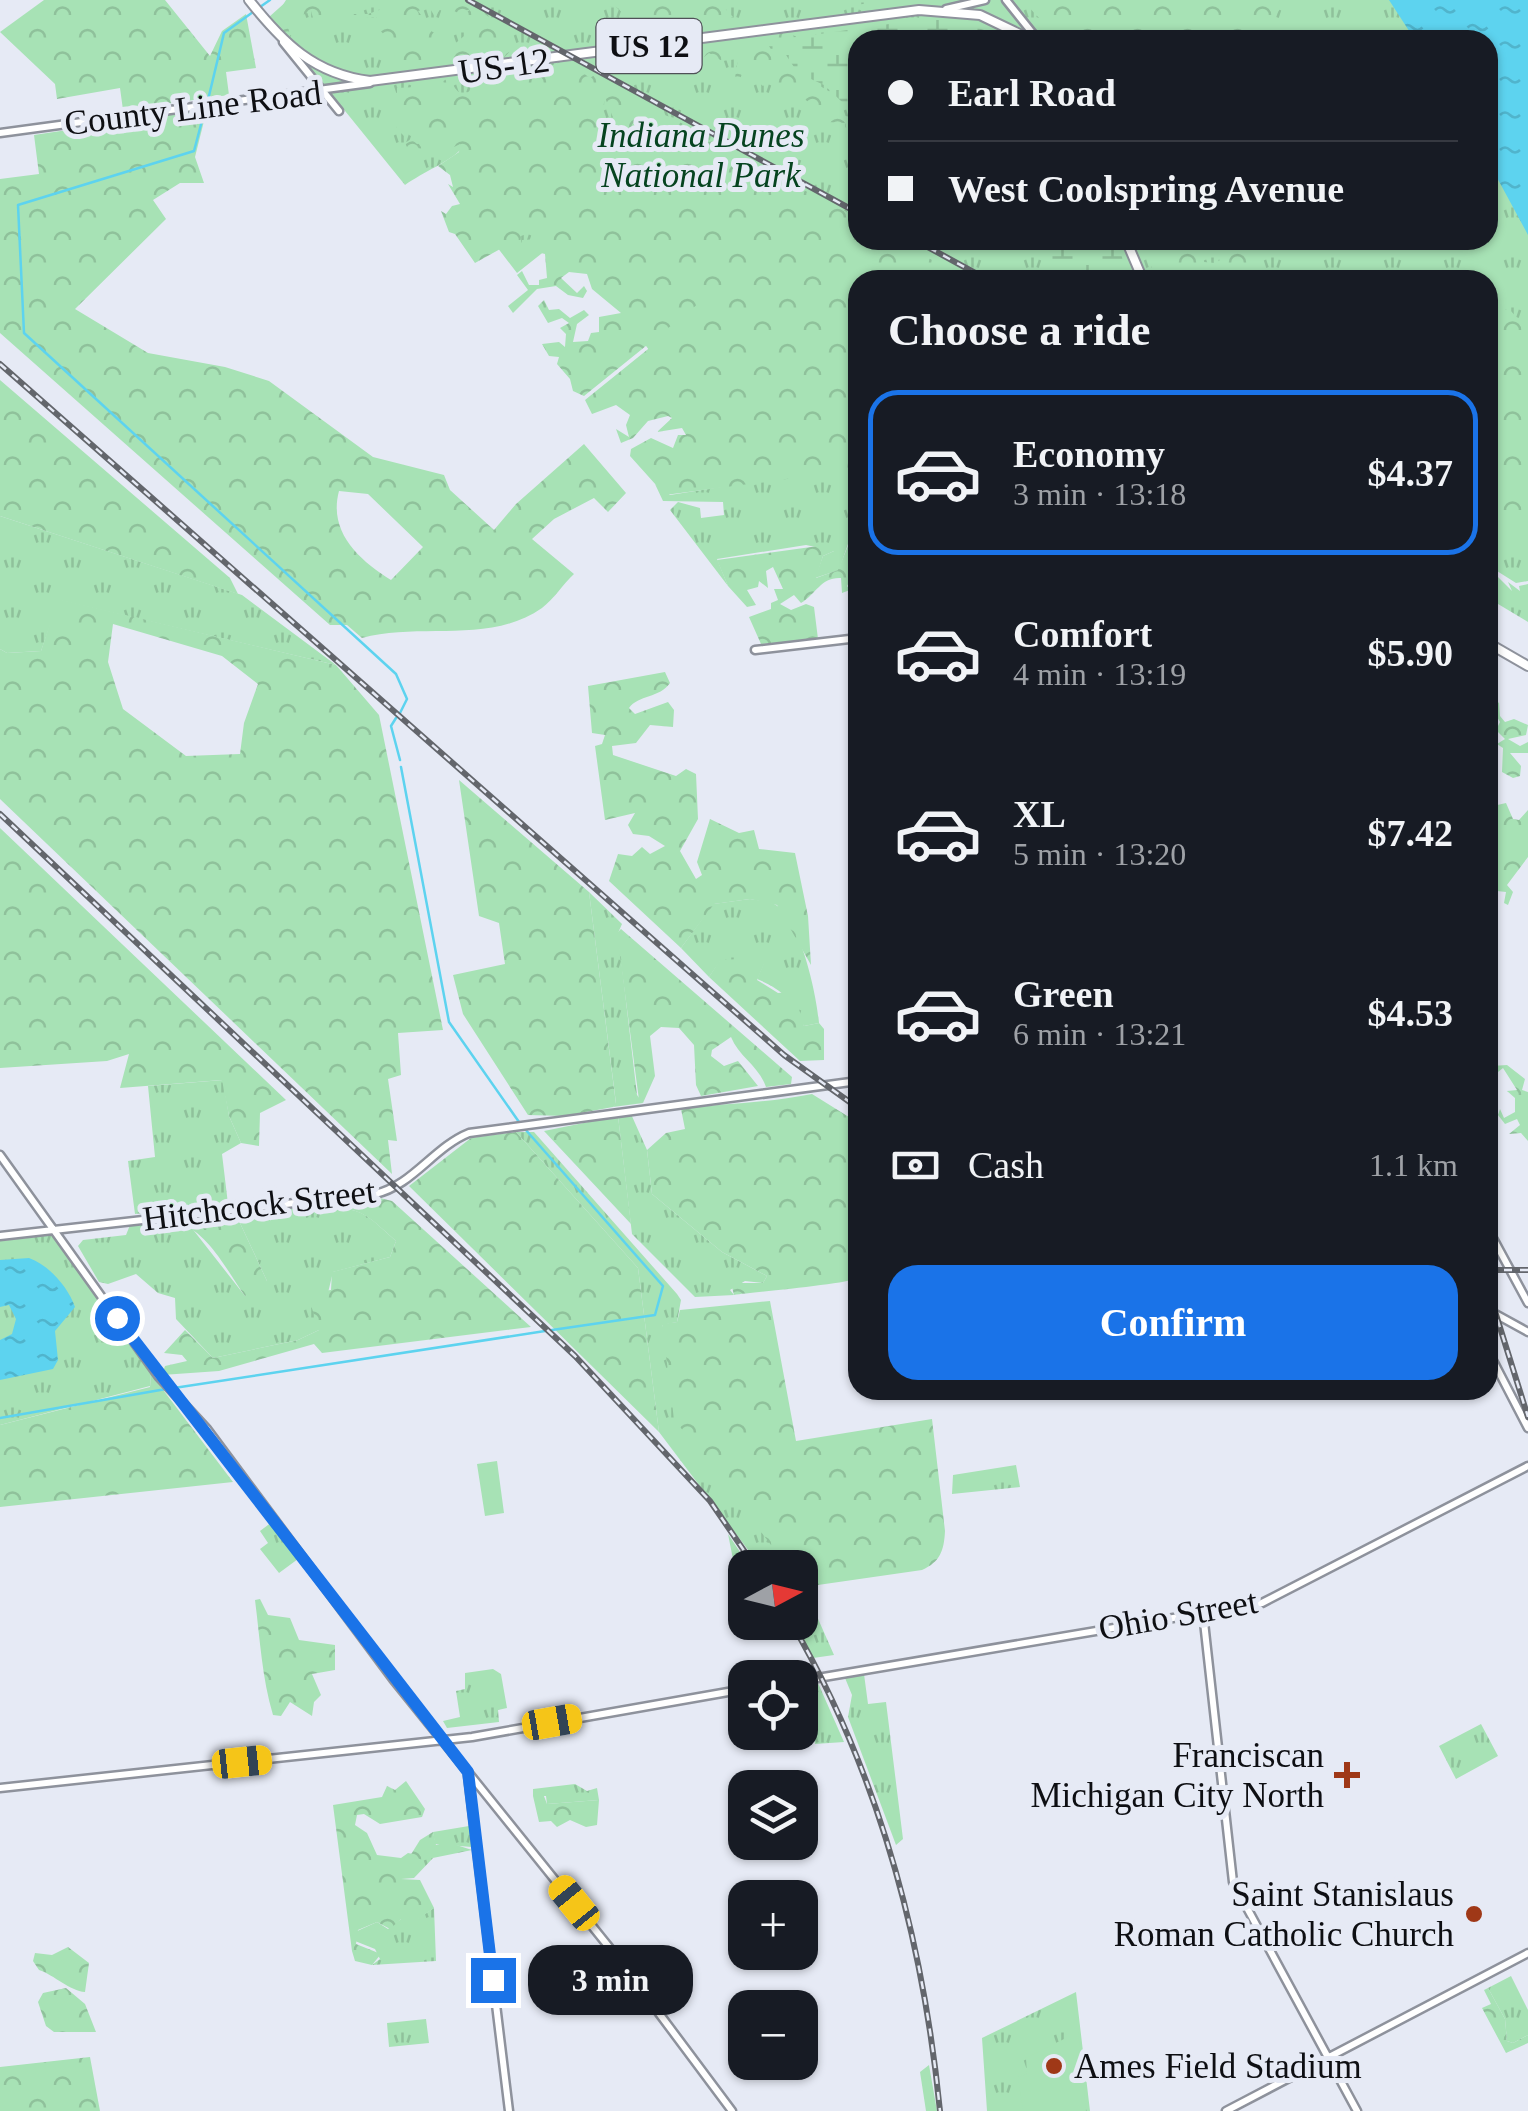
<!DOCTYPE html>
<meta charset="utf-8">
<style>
body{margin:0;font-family:"Times New Roman",serif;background:#242831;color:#f1f3f6;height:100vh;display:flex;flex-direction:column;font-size:38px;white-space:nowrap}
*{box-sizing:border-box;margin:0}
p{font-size:32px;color:#9ea1a6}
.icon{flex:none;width:55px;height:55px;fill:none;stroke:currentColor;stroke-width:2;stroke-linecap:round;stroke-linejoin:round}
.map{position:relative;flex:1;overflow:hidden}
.side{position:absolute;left:848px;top:270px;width:650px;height:1130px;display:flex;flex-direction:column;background:#171b24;border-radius:30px;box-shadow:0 2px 8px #0004}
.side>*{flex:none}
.guide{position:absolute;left:848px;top:30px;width:650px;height:220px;border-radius:30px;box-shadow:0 2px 8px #0004;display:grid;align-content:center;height:220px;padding:0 40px;background:#171b24}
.needle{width:65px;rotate:83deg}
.tools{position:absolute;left:728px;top:1550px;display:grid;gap:20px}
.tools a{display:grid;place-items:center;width:90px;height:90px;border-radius:20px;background:#171b24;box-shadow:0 2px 8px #0004;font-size:50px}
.end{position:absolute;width:45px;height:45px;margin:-22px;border:12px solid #1a73e8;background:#fff;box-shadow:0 0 0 5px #fff}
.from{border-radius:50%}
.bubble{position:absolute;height:70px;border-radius:30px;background:#171b24;box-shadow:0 2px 8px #0004;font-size:32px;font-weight:700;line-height:70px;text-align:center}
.car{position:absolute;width:30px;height:60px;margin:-30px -15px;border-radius:12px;box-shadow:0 0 8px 2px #0007;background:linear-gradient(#f5c518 24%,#345 0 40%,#f5c518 0 76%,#345 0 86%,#f5c518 0)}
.guide b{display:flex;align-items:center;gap:35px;height:95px;font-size:38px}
.guide b+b{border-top:2px solid #363941}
.guide i{width:25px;height:25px;background:#f1f3f6}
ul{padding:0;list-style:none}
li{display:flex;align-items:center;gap:30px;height:165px;margin:0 20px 15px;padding:0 20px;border:5px solid transparent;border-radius:30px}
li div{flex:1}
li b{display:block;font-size:38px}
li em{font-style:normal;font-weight:700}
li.selected{border-color:#1a73e8}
li>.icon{width:90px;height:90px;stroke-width:1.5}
h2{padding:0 40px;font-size:45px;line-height:120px}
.pay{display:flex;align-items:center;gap:25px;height:110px;padding:0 40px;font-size:38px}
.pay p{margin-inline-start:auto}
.action{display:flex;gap:20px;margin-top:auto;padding:20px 40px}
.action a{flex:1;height:115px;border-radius:30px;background:#1a73e8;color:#fff;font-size:40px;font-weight:700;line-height:115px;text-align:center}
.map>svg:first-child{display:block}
.grass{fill:url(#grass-tufts);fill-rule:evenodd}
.forest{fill:url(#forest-crowns);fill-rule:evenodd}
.wetland{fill:url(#wetland-marsh)}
.pitch{fill:#a7e2b5}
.water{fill:url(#water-ripples)}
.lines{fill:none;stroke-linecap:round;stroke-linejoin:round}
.stream{stroke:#5dd3ef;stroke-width:2.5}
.secondary-casing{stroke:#8e929c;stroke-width:11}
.primary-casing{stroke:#8e929c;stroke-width:12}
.secondary{stroke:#fff;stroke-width:6}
.primary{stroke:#fff;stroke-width:8}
.rail-casing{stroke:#63666c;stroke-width:6}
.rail{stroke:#e6eaf5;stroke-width:2.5;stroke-dasharray:8;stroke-linecap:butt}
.route{stroke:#1a73e8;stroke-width:12}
.poi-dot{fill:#9f3817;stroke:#e6eaf5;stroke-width:4}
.labels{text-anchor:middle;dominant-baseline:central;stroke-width:10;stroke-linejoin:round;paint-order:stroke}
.shield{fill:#e6eaf5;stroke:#4f5157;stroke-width:2.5}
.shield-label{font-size:32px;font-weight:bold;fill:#0e0f13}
.street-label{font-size:35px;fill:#0e0f13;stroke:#e6eaf5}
.park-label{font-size:35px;font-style:italic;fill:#064420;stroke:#e6eaf5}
.poi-label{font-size:35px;fill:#0e0f13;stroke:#e6eaf5;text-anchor:end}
</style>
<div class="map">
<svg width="1528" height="2111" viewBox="0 0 1528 2111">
<defs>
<pattern id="grass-tufts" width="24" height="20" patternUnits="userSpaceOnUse" patternTransform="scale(2.5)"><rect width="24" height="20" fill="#a7e2b5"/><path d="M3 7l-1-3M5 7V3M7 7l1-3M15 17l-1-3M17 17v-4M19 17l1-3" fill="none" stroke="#8fc19b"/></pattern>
<pattern id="forest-crowns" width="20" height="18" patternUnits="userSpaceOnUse" patternTransform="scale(2.5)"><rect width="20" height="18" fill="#a7e2b5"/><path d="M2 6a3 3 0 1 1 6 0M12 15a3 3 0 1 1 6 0" fill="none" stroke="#8fc19b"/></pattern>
<pattern id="wetland-marsh" width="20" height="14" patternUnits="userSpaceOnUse" patternTransform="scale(2.5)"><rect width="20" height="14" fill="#a7e2b5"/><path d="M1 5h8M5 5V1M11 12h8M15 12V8" fill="none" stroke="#8fc19b"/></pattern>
<pattern id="water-ripples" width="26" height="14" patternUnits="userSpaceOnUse" patternTransform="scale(2.5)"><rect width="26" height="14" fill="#5dd3ef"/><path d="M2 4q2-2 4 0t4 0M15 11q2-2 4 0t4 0" fill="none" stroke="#50b4cc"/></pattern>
</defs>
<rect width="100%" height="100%" fill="#e6eaf5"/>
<path class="grass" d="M288,0H1528V581L1516,583L1497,571L1496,565L1488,564V280H858L857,539L849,541L839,570L815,578L823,556L834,551L806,545L717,559L728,586L670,510L678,502L700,508L701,518L724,515L723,502L663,501L655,484L670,495L727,486L687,402L565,235L517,273L497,247L461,149C451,161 423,172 405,185L269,17ZM858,40H1488V240H858Z
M0,516L242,595L336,665L59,600L41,651L7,653L0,649Z
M1488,573L1496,575L1512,591L1508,582L1520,591L1519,586L1528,584V622L1488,598Z
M589,892L622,924L618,933L637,1095L643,1103L613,1107L616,1103Z
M750,899C757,900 767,901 774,904C800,916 817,996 819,1023L804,1026C789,1001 788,992 757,979L764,963L721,960L709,977L681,948L713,904Z
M223,1080L229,1116L241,1143L222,1154L228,1204L135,1214L128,1161L155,1157L148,1086Z
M631,1114L647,1150L652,1194L722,1252L767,1276L763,1283L745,1281L730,1290L734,1295L695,1297L632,1234L618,1116Z
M516,1132H534L677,1294L681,1300L677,1322L662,1325L789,1567H761L659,1432L638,1268Z
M319,1204L329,1211C360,1203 373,1221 396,1241L390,1257L333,1272L319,1330L298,1340L213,1358L176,1319L175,1298L158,1293L136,1274L108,1284L99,1282L78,1246L83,1240L126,1235L130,1225L169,1219L191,1227L245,1296L267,1281L240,1223L249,1215Z
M54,1235L151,1374L150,1386L0,1425V1241Z
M1016,1465L1020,1487L952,1494L953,1475Z
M272,1522L298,1559L279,1573L260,1549L268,1543L260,1531Z
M800,1582L804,1587L834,1655L813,1658L795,1623L800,1622Z
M493,1669L501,1674L507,1708L498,1710L499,1722L447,1728L443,1721L460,1717L456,1691L465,1689V1673Z
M864,1674L868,1704L886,1702L903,1839L896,1845L848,1717L852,1695L845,1678Z
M818,1683L844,1742L815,1744L808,1690Z
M1481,1724L1498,1756L1456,1779L1439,1746Z
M575,1784L587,1791L597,1788L599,1800L547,1804L546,1796H533V1789Z
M469,1826L472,1847L435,1844L433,1832Z
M408,1853L433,1858L414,1878L401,1879V1858Z
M434,1908L436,1961L372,1965L380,1959L375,1949L355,1941V1932L377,1922L388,1929L401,1919H417Z
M1511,1976L1528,2010V2035L1513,2043L1507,2041L1505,2019L1488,1988Z
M1076,1992L1090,2111H987L982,2038Z
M426,2019L429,2043L389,2047L387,2023Z
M929,2065L937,2111H926L920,2072Z"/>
<path class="forest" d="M44,0H165L210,56L222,31L246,14L256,68L226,72L229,95L123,110L120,88L57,99L55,84L0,32Z
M286,0H336L337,13L323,24L329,32L318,48L305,39L308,29L313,38L320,31L314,25L320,19L313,18L311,11L287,23L291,39L278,32L274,19Z
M380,0H424L425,9L418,11L426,22L423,26L441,37L439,43L451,47L476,26L463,15L471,9L458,13L443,5L435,17L425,0H467L503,28L515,29L502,34L513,48L498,64L486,61L473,67L461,61L432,72L407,70L398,50L377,27V17L366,18L357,29L345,24L348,14H368L385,8Z
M586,0H717L733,17L645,34L615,6L591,7Z
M1022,0H1286L1259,40H1060Z
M786,32L797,37L771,41L786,53L798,73L832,93L834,114L851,117L857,126V140L846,131L845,123L828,122L821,113L803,115L812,104L796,94L772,99L777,84L770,81L763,86L743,70L739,83L734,84L738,59L722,61L709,53L699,61L700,73L655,50Z
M565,60L590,78L596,74L605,80L604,107L599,106L601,97L590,103L594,122L614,120L606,100L607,82L645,108L673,118L711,141L718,140L777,178L786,177C805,195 835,203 857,218L858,240H896L968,280H858L857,465L848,462L847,471L665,495L630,456L631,449L651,438L673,448L678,435H686L682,428L657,432L672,418L668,416L648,421L633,438L621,443L616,429L629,437L626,425L630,415L616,405L592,414L585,400L715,295L714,291L584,396L573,391L570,379L557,364L559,357L549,356L542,344L559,342L565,347L566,334L560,328L569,323L562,318L548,323L538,306L544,300L549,310L559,309L570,318L584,310L589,315L577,324L573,342L588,341L591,333L599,332V317L621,313L592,289L587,274L569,272L561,278L577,293L584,286L587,291L583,298L568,295L556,286L537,289L513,313L508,306L528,290L517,275L522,271L529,285H539V280L547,278L545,254L521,248L522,240L539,239L532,232L521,236L518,258L502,248L475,263L455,234L449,232L441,211L446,214L452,206L460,204L448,184L453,187L450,175L438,166L459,152L460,144L446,151L407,147L405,143L411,139L417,144L428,142V138L419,132L410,136L407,131L405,137L396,128L398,117L386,113L385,105H374L378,98L374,90L397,96V88L434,86L447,79L462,96L471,90L468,80C502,74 534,75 565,60Z
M207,109L195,157L204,183H180L153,200L166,219L75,309L148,353L225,367L269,381L373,457L444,475L450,490L494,530L516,504L584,444L626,493L608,512L594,498L554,519L532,539L574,574C563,584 554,599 542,608C489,645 420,622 362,638L347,625H330L0,333V179L39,174L34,135ZM339,491L368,494L423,547L391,580C359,560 328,532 339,491Z
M1140,240H1197L1204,262L1215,263L1225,257L1221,240H1243L1270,280H1157Z
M1494,309L1510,310L1528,330V531L1488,508V313Z
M0,380L230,578L238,594L0,516Z
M857,539V569L847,586L850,590L842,593L841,578C821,577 817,593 801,603L794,595L780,604L791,610L806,604L814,607L818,639L761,644L749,617L771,609V603L778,600L774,589H783L773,567L766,571L768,588L759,581L758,587L747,590L756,605L747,607L728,586L717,560L833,544L834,551L823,556L816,578L838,570L850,541Z
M58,599L336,665L379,715L443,1030L398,1033L401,1075L388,1079L397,1141L388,1140L392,1174L0,799V649L7,653L41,651ZM113,624L222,656L258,684L244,723L240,754L186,756L123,709L108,662Z
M665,672L670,683C660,698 638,695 629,708L635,714L668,702L674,710L673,727L650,725L636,743L612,746L613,755L676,776L686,769L696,774L698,819L680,851L696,879L702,875L697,862L710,819L739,833L754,830L759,849L795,853L808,916L811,965L777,905L750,899L714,904L681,948L609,881L618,854L632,856L642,847L650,854L665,846L649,836L633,834L628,825L635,813L605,820L595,746L602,744L605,735L592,733L588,686Z
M1499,702L1500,716L1505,722L1514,719L1528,725L1526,735L1508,739L1520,746L1528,742V753H1510L1521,766L1520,776L1513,778L1502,772L1503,748L1497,744L1505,739L1496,730L1500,722L1493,710Z
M459,780L589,892L616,1104L613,1107L565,1116L528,1115L463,1014L453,975L505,964L499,923L479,916Z
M1488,799L1494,800L1493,806L1506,803L1513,819L1519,820L1528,810V857L1507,885L1513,892L1508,905L1504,903L1506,892L1488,890V860L1498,853L1491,844L1498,841L1495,836L1488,841V825L1497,813L1488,814Z
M0,828L286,1100L260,1113L259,1146L241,1143L229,1116L222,1080L120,1088L129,1054L107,1061L0,1068Z
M621,929L792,1077L791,1084L766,1087C759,1066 739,1057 731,1037L712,1050L711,1056L724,1066L738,1061L758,1086L701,1096L696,1085L694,1045L679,1028L661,1027L650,1036L655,1076L643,1103L639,1100L617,933Z
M740,959L765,962L757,980L778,993L794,992L804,1026L819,1023L824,1029V1060L800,1061L709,977L720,960Z
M1507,1065L1525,1079L1522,1090L1528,1092V1141L1521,1133L1509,1134L1520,1125L1517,1119L1505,1124L1498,1115L1500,1109L1504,1118L1515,1112V1098L1507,1091L1517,1090L1503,1068L1493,1076L1491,1066Z
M812,1094L857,1122L853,1149L858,1153L857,1278C849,1284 754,1292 734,1295L731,1283H763L767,1276L722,1252L652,1194L647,1150L666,1133L685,1129L681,1109C726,1103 768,1103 812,1094Z
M618,1116L631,1224L544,1131Z
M516,1132L638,1268L659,1432L409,1186L471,1138Z
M380,1198L392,1201L531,1327L322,1353L314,1344L219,1371L162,1375L165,1366L187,1361L182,1355L164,1353L185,1330L213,1358L298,1340L319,1330L307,1293L331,1290L332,1272L390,1257L396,1241C373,1221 359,1203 329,1211L324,1208Z
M248,1211L240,1223L267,1281L266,1289L245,1296C227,1271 209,1233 179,1223Z
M770,1301L796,1441L932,1419L945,1531C944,1551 940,1562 922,1570L804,1587L800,1568L788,1567L674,1419L662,1324L677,1322L680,1310Z
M151,1374L233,1482L0,1507V1425L150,1387Z
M728,1534L750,1567L745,1568V1620Z
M260,1599L268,1615L290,1618L299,1640L335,1645V1670L312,1674L321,1695L314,1702L312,1716L290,1702L281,1716L273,1715C262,1678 260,1639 255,1600Z
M406,1781L425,1809L422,1817L380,1824L364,1814L357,1815L355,1825L367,1833L377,1855L401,1858V1879L420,1880L434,1908L417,1920L401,1919L390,1929L377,1922L358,1930L356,1944L381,1954L372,1965L355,1961L352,1951L333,1805L382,1797L387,1786L395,1790Z
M542,1791L547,1804L599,1800L597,1825L586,1827L570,1820L557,1827L551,1821L539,1822L533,1796Z
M433,1832L436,1845L447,1842L472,1850L423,1860L410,1856L420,1840Z
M68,1947L89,1963L85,1992C70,1991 54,1975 39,1970L33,1961L35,1953L52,1955Z
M66,1988L85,2004L96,2032H54L46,2026L38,2002L43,1993Z
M1488,1988L1505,2019L1507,2041L1513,2043L1528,2035V2043L1506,2053L1482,2008L1491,2004L1484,1990Z
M90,2057L100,2111H0V2067Z"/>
<path class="wetland" d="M815,0H897L820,9Z
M924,19H952L1013,40H858L857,116L824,85L798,73L786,55L776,58L769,46L771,41Z
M1009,240H1062L1078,254L1092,240H1116L1130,280H1073Z"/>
<path class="pitch" d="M497,1461L504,1513L485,1516L477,1464Z
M1067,2031H1078L1086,2111H1023L1018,2077L1027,2074L1026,2058L1064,2039Z"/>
<path class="water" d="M1389,0H1528V235L1488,161V40H1415Z
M29,1258C49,1265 68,1287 75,1307L55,1331L58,1360L53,1369L0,1380V1340L12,1334L16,1319L9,1305L0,1307V1260Z"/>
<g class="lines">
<path class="stream" d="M260,7L270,0
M208,100L224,33L253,12
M204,113L194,151L18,205L24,333L396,674L407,699L400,713
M396,718L391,726L400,760
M401,767L449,1022L519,1122
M525,1129L663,1286L655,1315L552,1330
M174,1388L545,1331
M0,1418L166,1389"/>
<defs>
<path id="secondary" d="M1006,0L1038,40
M946,9L985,0
M283,42L339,111
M0,133L370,83
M755,650L858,638
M0,1155L159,1377L207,1429L393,1679L617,1957L732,2111
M1488,1229L1528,1303
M0,1236L375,1194C412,1186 434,1147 469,1133L858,1081
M1488,1310L1528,1332
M1488,1351L1528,1428
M1203,1613L1233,1882L1357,2111
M800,1681L1262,1603L1528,1466
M468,1775L509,2111
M0,1788L472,1737L745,1689
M1226,2111L1528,1953"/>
<path id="primary" d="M249,0C283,43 314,74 370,81L919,10L980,15L1032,40
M1126,240L1143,280
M1488,643L1528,666"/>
</defs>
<use href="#secondary" class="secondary-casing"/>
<use href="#primary" class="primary-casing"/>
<use href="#secondary" class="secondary"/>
<use href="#primary" class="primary"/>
<defs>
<path id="rail" d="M468,0L858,213
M915,240L988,280
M0,364L784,1055L858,1108
M0,814L575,1356L710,1501L756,1568
M1488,1270H1528
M1488,1289L1528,1417
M791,1622C879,1773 923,1939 940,2111"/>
</defs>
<use href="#rail" class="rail-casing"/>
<use href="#rail" class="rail"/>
</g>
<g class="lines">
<path class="route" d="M117,1318L468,1772L493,1980"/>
</g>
<g class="poi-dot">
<path d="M1342 1760h10v10h10v10h-10v10h-10v-10h-10v-10h10z"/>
<circle cx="1474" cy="1914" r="10"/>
<circle cx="1054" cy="2066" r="10"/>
</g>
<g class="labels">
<rect class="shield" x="596.5" y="19" width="105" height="54" rx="8"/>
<g class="shield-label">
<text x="649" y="46">US 12</text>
</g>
<g class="street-label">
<text transform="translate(504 66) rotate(-8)">US-12</text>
<text transform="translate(193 108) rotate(-7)">County Line Road</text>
<text transform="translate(259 1205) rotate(-7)">Hitchcock Street</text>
<text transform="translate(1178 1615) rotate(-10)">Ohio Street</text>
</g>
<g class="park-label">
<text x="701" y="135">Indiana Dunes<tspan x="701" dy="40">National Park</tspan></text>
</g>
<g class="poi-label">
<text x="1324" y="1755">Franciscan<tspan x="1324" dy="40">Michigan City North</tspan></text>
<text x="1454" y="1894">Saint Stanislaus<tspan x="1454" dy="40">Roman Catholic Church</tspan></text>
<text x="1074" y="2066" text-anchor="start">Ames Field Stadium</text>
</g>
</g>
</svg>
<div class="tools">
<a><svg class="needle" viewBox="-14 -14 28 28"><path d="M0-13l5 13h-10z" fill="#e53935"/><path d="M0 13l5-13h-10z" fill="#9ea1a6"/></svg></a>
<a><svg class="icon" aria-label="locate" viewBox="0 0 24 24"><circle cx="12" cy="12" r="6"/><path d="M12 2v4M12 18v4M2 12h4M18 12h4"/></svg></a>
<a><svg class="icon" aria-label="layers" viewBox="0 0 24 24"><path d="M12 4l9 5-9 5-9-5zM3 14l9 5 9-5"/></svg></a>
<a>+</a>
<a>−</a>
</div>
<i class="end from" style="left:117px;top:1318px"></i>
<i class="end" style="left:493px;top:1980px"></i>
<div class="bubble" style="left:528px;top:1945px;width:165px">3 min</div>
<i class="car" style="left:552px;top:1722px;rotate:80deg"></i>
<i class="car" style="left:242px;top:1762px;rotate:84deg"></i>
<i class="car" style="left:574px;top:1903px;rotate:321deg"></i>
<div class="guide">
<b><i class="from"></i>Earl Road</b>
<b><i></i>West Coolspring Avenue</b>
</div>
<section class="side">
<h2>Choose a ride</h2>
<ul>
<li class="selected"><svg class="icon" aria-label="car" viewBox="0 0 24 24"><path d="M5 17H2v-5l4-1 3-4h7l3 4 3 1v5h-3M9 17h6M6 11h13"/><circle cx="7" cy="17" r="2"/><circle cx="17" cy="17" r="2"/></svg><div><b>Economy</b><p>3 min · 13:18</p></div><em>$4.37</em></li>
<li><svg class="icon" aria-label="car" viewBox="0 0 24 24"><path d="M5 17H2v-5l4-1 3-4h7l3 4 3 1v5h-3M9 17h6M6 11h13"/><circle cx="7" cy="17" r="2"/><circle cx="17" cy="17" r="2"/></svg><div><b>Comfort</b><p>4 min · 13:19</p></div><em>$5.90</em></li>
<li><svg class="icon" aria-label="car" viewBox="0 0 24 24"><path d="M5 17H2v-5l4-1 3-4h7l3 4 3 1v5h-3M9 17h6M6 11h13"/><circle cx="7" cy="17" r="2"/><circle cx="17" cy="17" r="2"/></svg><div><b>XL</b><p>5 min · 13:20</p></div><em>$7.42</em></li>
<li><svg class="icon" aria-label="car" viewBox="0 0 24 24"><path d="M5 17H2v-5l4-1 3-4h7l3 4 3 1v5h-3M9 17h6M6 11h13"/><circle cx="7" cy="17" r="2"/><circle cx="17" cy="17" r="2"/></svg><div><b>Green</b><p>6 min · 13:21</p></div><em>$4.53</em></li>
</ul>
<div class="pay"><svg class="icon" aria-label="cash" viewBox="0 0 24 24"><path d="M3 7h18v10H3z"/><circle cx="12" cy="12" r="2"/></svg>Cash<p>1.1 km</p></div>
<div class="action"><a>Confirm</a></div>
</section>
</div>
